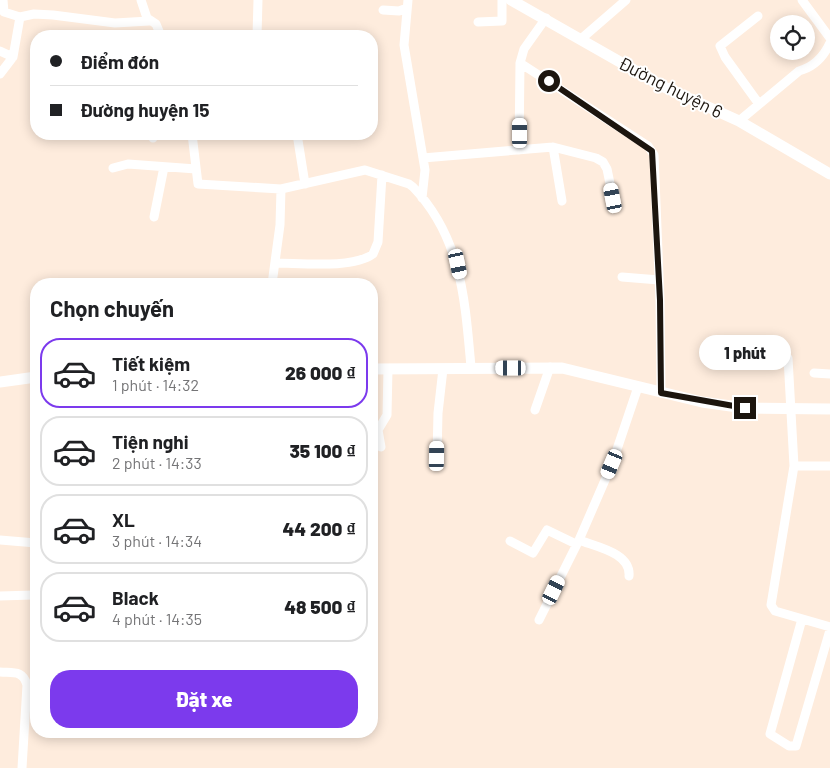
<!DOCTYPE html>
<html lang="vi">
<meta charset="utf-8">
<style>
body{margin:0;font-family:Barlow,sans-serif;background:#f6f6f6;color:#202124;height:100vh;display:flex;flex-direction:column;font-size:19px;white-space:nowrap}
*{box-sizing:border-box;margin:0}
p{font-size:16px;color:#757577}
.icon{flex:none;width:28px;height:28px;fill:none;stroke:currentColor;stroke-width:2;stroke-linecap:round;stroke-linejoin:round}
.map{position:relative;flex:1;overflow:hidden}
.details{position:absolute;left:30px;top:278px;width:348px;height:460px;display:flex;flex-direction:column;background:#fff;border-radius:20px;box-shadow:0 2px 12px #0003}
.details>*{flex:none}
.banner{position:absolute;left:30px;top:30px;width:348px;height:110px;border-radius:20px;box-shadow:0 2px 12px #0003;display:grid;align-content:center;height:110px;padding:0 20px;background:#fff}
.controls{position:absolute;left:770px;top:15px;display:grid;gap:10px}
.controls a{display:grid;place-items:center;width:45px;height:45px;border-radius:50%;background:#fff;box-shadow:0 2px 12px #0003;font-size:25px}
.end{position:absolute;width:22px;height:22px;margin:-11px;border:6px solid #1c150e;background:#fff;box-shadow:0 0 0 2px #fff}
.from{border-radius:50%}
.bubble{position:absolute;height:35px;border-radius:18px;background:#fff;box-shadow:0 2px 12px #0003;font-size:16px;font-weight:800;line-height:35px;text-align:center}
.car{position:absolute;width:15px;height:30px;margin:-15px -8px;border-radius:6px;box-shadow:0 0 4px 1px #0007;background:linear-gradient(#fff 24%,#345 0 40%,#fff 0 76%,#345 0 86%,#fff 0)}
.banner b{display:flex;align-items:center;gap:18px;height:48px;font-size:19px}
.banner b+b{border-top:1px solid #e0e0e0}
.banner i{width:12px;height:12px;background:#202124}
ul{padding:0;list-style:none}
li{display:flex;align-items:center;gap:15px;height:70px;margin:0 10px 8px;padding:0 10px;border:2px solid #e0e0e0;border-radius:20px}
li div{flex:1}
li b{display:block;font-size:19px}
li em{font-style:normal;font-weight:800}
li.on{border-color:#7c3aed}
li>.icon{width:45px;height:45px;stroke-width:1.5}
h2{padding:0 20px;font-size:22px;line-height:60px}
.cta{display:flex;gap:10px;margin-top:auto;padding:10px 20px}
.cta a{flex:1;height:58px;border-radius:20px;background:#7c3aed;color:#fff;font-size:20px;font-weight:800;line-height:58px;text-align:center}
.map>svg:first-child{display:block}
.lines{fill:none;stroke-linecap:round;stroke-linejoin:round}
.minor{stroke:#fff;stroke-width:9}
.tertiary{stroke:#fff;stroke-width:11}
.route{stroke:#1c150e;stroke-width:6}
.labels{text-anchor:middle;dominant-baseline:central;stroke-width:4;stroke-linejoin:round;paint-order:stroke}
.street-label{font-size:18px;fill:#1c150e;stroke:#fff}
</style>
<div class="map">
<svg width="830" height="768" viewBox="0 0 830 768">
<rect width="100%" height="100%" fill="#feecdd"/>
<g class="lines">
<path class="minor" d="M3,0L4,12L20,17L34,14L53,15L115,23L149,21
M141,0L147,18L156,24L161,36
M408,0L404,45L425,170L422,198
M802,0L830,38
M383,10L399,11L407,8
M758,16L720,46L725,57L759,104
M546,18L524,49L520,63L648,146L654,155L660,301L661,393
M478,22L502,21V0
M257,36L258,0
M581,39L626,0
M0,51L13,57
M0,74L13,57L20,17
M739,121L799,71C814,67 824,56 830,43
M153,134V138
M192,134L198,184L281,189L280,225L272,284
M297,134L305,184
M553,147L562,201
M519,150L520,63
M423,158L553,147L596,158L603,162L607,169L613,198
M113,168L128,164L196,169
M281,189L365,170L409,184L413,187C462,238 465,301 471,367
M154,217L164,167
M275,263C300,263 353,269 373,254L378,242L382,175
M622,277L659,280
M788,358L794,466H830
M814,373L830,374
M535,410L550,367
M381,447L378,430L387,415L388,369
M437,456L438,413L443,369
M794,466L771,605L775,611L830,627
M0,540L36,543
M579,540C597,547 631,553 629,576
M510,541L533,553L547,530L576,544
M0,596L33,595
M802,619L770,734L789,746H796L830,630
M539,620L579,540L612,464L638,387
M0,672C13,673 23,670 27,685L22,768"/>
<path class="tertiary" d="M511,0L664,87L739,121L830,174
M371,369L562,368L702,402L745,408L830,409
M0,382L36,377"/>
</g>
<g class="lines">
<path class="route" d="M549,81L652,151L660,300L661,393L745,408"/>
</g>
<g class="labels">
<g class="street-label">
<text transform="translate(671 87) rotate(27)">Đường huyện 6</text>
</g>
</g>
</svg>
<div class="controls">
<a><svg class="icon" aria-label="locate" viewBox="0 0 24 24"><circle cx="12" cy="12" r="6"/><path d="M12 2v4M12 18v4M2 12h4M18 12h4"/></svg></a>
</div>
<i class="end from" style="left:549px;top:81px"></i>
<i class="end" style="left:745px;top:408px"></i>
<div class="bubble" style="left:699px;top:335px;width:92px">1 phút</div>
<i class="car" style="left:520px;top:133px;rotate:0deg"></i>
<i class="car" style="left:613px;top:198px;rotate:349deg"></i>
<i class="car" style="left:458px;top:264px;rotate:168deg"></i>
<i class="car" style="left:511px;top:368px;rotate:270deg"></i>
<i class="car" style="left:437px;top:456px;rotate:1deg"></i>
<i class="car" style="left:612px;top:464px;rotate:203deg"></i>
<i class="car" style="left:554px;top:590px;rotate:26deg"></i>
<div class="banner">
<b><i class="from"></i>Điểm đón</b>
<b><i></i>Đường huyện 15</b>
</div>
<section class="details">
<h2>Chọn chuyến</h2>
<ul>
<li class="on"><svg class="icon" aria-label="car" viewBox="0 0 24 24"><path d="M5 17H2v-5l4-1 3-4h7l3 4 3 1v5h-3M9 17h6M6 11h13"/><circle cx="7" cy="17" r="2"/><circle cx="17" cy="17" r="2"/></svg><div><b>Tiết kiệm</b><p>1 phút · 14:32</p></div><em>26 000 ₫</em></li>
<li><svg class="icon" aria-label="car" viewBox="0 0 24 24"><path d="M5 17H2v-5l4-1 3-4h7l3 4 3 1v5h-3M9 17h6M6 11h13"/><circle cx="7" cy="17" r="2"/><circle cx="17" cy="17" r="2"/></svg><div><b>Tiện nghi</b><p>2 phút · 14:33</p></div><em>35 100 ₫</em></li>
<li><svg class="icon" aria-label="car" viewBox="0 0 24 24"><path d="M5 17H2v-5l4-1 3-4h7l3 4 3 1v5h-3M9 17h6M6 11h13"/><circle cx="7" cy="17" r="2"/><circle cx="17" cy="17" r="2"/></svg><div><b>XL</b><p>3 phút · 14:34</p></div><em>44 200 ₫</em></li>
<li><svg class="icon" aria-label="car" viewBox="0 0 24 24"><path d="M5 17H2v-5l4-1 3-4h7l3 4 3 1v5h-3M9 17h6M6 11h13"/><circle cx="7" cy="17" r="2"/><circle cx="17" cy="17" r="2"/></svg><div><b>Black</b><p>4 phút · 14:35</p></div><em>48 500 ₫</em></li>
</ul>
<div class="cta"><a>Đặt xe</a></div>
</section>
</div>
